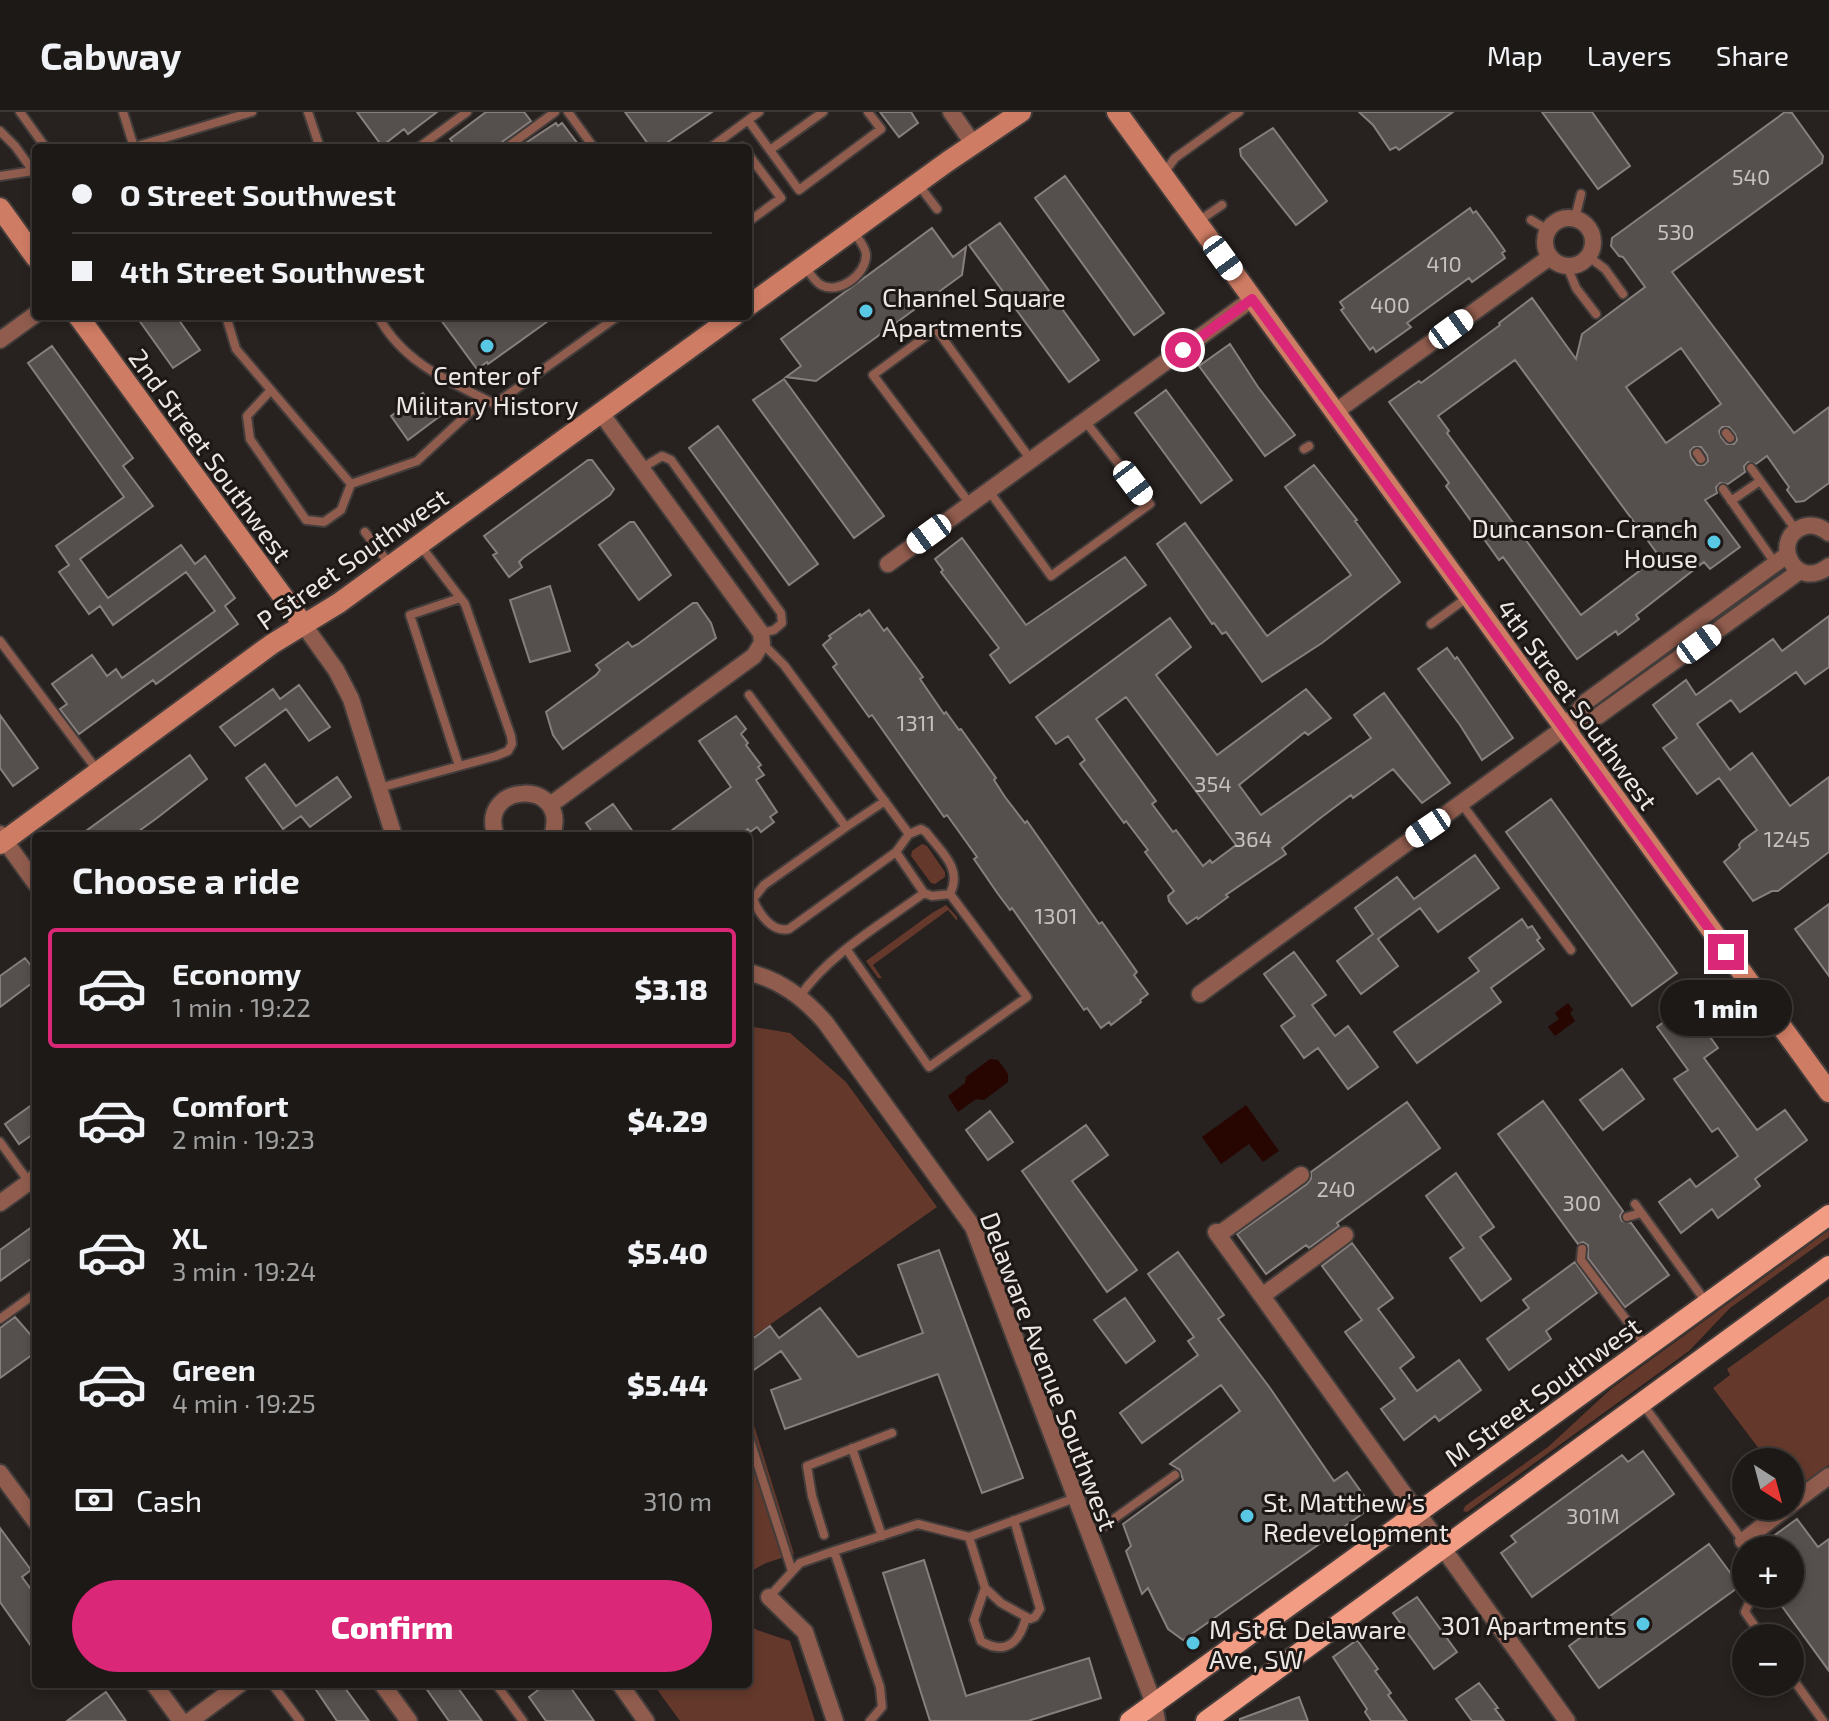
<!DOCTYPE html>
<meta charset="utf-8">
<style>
body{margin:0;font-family:"Exo 2",sans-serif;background:#2a2624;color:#f1f3f6;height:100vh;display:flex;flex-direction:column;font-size:30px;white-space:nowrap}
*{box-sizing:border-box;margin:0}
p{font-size:26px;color:#a0a0a1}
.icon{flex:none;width:44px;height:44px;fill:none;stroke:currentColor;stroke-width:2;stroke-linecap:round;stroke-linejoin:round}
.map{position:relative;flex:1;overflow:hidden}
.panel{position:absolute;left:32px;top:720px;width:720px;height:856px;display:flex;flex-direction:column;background:#1d1917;border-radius:8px;box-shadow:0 4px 12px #0003,0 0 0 2px #3b3836}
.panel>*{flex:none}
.banner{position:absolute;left:32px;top:32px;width:720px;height:176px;border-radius:8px;box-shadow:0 4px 12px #0003,0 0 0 2px #3b3836;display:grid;align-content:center;height:176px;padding:0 40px;background:#1d1917}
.needle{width:52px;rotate:144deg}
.controls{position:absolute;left:1732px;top:1336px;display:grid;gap:16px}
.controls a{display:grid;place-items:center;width:72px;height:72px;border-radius:50%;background:#1d1917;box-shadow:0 4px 12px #0003,0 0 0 2px #3b3836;font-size:40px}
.end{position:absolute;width:36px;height:36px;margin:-18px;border:10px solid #db2777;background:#fff;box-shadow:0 0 0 4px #fff}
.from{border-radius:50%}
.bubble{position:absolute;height:56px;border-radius:28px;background:#1d1917;box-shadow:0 4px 12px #0003,0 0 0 2px #3b3836;font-size:26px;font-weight:800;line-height:56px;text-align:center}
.car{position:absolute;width:24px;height:48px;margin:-24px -12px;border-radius:10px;box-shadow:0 0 6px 2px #0007;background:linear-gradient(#fff 24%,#345 0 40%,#fff 0 76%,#345 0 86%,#fff 0)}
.banner b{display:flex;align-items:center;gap:28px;height:76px;font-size:30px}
.banner b+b{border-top:2px solid #3b3836}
.banner i{width:20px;height:20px;background:#f1f3f6}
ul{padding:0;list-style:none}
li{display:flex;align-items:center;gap:24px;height:120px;margin:0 16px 12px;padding:0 24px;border:4px solid transparent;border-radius:8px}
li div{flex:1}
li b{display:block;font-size:30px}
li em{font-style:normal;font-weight:800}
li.selected{border-color:#db2777}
li>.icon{width:72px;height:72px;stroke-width:1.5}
h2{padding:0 40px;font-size:36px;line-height:96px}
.pay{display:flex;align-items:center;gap:20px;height:88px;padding:0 40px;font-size:30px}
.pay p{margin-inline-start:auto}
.cta{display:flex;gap:16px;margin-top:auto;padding:16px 40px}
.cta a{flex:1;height:92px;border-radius:48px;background:#db2777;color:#fff;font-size:32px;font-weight:800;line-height:92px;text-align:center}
header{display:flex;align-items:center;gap:48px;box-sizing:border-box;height:112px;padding:0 40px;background:#1d1917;border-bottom:2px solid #3b3836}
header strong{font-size:38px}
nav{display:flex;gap:44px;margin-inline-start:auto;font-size:28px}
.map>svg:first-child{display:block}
.green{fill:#64392c}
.water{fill:#270500}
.building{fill:#554f4d;stroke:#867f7d;stroke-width:2;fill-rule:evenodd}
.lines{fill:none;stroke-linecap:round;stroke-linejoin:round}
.lane-casing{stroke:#423d3b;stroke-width:12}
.street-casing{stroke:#423d3b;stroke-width:20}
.secondary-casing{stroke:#423d3b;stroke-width:24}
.primary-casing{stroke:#423d3b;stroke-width:24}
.lane{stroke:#905c4d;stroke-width:8}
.street{stroke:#905c4d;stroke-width:16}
.secondary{stroke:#cf7c64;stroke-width:20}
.primary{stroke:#f29c83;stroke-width:20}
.route{stroke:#db2777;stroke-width:10}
.poi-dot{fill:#59c8e4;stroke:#1d1816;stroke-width:3}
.labels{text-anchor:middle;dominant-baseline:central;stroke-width:6;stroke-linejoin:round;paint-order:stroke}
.number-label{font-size:22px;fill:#c6c1bf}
.poi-label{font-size:26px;fill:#ebe7e5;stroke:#1d1816;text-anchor:start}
.street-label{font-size:26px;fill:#ebe7e5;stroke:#1d1816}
</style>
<header>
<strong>Cabway</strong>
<nav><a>Map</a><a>Layers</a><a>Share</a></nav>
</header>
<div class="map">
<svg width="1829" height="1609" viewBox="0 0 1829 1609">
<rect width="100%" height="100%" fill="#27211f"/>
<path class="green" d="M922,732L927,734L945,760V765L935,772L931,771L911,744L912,739Z
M946,793L957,805V809L948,798L873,853L882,866H878L866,849L932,801Z
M748,914L790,921L846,970L937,1095L748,1228Z
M1829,1118V1125L1730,1196L1689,1239L1467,1400L1463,1399L1465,1394L1548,1335L1612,1276Z
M1829,1184V1353L1791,1380L1790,1350H1769L1713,1276L1730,1263L1727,1257Z
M748,1294L794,1442L766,1451L748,1461Z
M748,1512L757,1518L790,1529L815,1609H680L653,1572H748Z"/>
<path class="water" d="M1568,891L1573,898L1570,901L1575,909L1555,924L1548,915L1559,907L1555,901Z
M990,947L998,948L1008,962V970L984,988L976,987L958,1000L948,984L965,971L966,965Z
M1246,993L1279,1039L1263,1050L1249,1032L1221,1052L1202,1025Z"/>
<path class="building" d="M357,0H437L408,22L404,17L382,34Z
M486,0H524L531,9L502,30L499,36H457L450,27Z
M625,0H712L659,36H651Z
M880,0H911L918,11L899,25Z
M1359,0H1453L1399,38L1396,35L1390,38L1373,13Z
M1542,0H1592L1630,54L1598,77Z
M1785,0L1792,1L1823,44L1822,51L1672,160L1794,321L1829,295V371L1804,389L1796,390L1787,378L1789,375L1767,344L1756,352L1748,350L1744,354L1745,360L1728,372L1720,371L1716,375L1717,381L1705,388L1740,435L1710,457L1704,450L1636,503L1639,507L1618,523L1616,519L1577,547L1503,445L1499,448L1446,374L1449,371L1389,290L1419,269L1421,271L1500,213L1499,211L1532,186L1576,247L1582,222L1645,175L1623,145L1619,144L1611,134L1612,126ZM1681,236L1721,292L1666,331L1626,275ZM1515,248L1659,444L1581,503L1447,321L1449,319L1438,304ZM1722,315H1729L1735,322L1737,328L1734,332H1727L1721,325L1719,319ZM1694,335H1701L1707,343L1708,349L1704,353H1697L1691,345L1690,339Z
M556,11L558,14L562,11L581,36H518Z
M1273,16L1327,89L1296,113L1241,44L1240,37Z
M1065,64L1164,201L1134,223L1035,86Z
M1470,96L1473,101L1476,99L1493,122L1505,139L1502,141L1505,146L1472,170L1469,166L1407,211L1411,215L1376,240L1373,235L1370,238L1341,198L1344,196L1340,190Z
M1000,111L1099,248L1069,270L969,133Z
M932,116L953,145L966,135L962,163L816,269L786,265L801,254L781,227Z
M136,204H176L200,238L173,256Z
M438,204H555L488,252L487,250L477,257Z
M1230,232L1258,275L1295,323L1265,344L1199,254Z
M52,234L133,346L123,354L153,394L80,447L108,486L181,433L195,452L205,444L235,486L225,494L238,512L156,572L153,568L79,622L60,597L67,592L52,572L92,543L107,564L116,557L122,566L215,499L186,460L113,513L100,494L89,502L59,460L69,453L56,434L124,385L28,251Z
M784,267L884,404L854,426L753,288Z
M1166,278L1232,368L1201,391L1135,301Z
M423,281L440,304L408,328L391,304Z
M718,314L818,452L789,473L689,336Z
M588,348H592L614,377L610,383L523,446L519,450L522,455L509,465L493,443L497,441L484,424Z
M1314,353L1357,408L1355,409L1400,470L1322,531L1262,570L1226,520L1222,522L1214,511L1212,512L1157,432L1185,411L1267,524L1351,463L1285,375Z
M630,410H634L671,463L639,488L599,433Z
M962,426L1026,513L1125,445L1146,473L1010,571L990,543L999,536L941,460L943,458L935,447Z
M550,474L570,539L530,550L510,488Z
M693,491H697L711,511L716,526L563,637L553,623L546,600L596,563L600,558L596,553L628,530L632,535L638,532Z
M869,498L884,519L887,516L923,565L920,567L944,602L946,600L959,618L961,617L996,666L994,668L1005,685L1025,711L1027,709L1099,812L1102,810L1137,860L1134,863L1148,882L1140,888L1141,890L1111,913L1109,910L1101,916L1087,896L1084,898L1012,796L1010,798L998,782L974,747L977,745L947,703L944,705L872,603L869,605L833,555L837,552L823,533L831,526L829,524L860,502L861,504Z
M1829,504V555L1805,572L1796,560L1740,600L1731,588L1697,612L1730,658L1752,641L1790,694L1829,665V740L1778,779H1772L1753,789L1724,750L1740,736L1739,733L1742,729L1757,718L1719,666L1697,682L1663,636L1677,626L1653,593L1686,568L1696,583L1773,527L1782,539Z
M1170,506L1191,535L1156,563L1217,643L1306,577L1331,606L1308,623L1305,620L1239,673L1261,703L1371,626L1354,603L1384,581L1450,671L1422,691L1393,657L1353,686L1351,683L1323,704L1282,736L1286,742L1226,783L1228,785L1198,807L1197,805L1187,812L1169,789L1168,784L1174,779L1145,740L1148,738L1126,709L1124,711L1080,652L1085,648L1068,624L1056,632L1036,605ZM1126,585L1236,733L1212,751L1210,748L1203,754L1176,718L1173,720L1152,692L1156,689L1096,607Z
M1447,536L1455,547L1457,545L1513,626L1482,648L1460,613L1418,557Z
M299,573L330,615L309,629L286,597L235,634L220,615L273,577L280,587Z
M0,603L38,656L13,674L0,656Z
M736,604L746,617L741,622L748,631L746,633L761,653L758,655L764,663L756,668L777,700L770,705L774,710L761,720L757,715L750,720L748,717L738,724H664L731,675L699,629Z
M190,643L207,667L157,706L132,724H79Z
M265,652L296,694L337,665L351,685L310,715L301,704L283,717L246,666Z
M1551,687L1677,861L1632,894L1506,720Z
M613,692L636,724H595L586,711Z
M1475,743L1499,776L1438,820L1420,796L1378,827L1398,854L1361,882L1337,849L1373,822L1355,796L1397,765L1414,787Z
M1829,792V864L1795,817Z
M1522,807L1528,816L1532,814L1540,826L1537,828L1544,837L1491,876L1501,890L1417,951L1394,920L1479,859L1469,846Z
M1294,840L1326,883L1312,893L1335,924L1348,914L1378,955L1348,977L1318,936L1304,946L1281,914L1295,904L1264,862Z
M25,846L36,860V868L0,895V864Z
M1687,893L1718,936L1704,946L1757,1018L1785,998L1807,1028L1755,1067L1760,1074L1718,1106L1712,1097L1681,1121L1659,1090L1690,1067L1696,1075L1738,1044L1718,1016L1712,1020L1674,967L1688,958L1657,915Z
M1622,957L1644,987L1603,1018L1580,988Z
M1543,989L1623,1099L1620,1104L1622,1109L1631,1111L1669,1163L1625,1195L1588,1146V1133L1583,1130L1578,1132L1498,1022Z
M36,990V1020L19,1032L5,1012Z
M1407,990L1440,1036L1337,1111L1339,1114L1309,1136L1306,1133L1266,1162L1237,1122L1307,1072L1311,1067V1060Z
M990,999L1013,1030L988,1048L966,1018Z
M1086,1013L1108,1043L1072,1069L1137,1158L1107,1180L1022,1059Z
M1456,1061L1494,1115L1480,1125L1511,1167L1481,1189L1450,1146L1464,1136L1426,1084Z
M36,1112V1143L0,1169V1138Z
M1352,1131L1393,1186L1378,1197L1414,1245L1400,1256L1417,1279L1459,1248L1481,1278L1439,1309L1435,1304L1404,1328L1381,1297L1395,1287L1345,1220L1362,1208L1322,1154Z
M939,1138L1023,1366L982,1381L938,1262L785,1317L771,1278L801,1267L781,1239L748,1262V1230L770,1214L779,1226L820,1196L858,1245L923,1221L898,1153Z
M1178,1140L1224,1203L1218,1207L1270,1276L1334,1369L1347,1360L1372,1395L1183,1528L1168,1517L1148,1476L1142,1482L1126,1439L1131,1434L1123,1412L1183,1368L1180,1358L1170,1352L1240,1299L1221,1273L1142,1331L1120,1301L1198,1243L1188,1229L1194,1225L1148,1162Z
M1575,1150L1597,1181L1546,1219L1551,1227L1509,1258L1487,1227L1529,1196L1523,1188Z
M1125,1186L1155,1229L1126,1251L1094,1208Z
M15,1205L36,1229V1240L0,1266V1216Z
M1643,1339L1674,1382L1532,1485L1501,1441L1516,1430L1511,1424L1622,1343L1628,1350Z
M1797,1407L1818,1435L1829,1427V1559L1773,1482H1790V1438H1754Z
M0,1416L31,1458L22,1465L36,1484V1541L0,1490Z
M1709,1432L1740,1474L1599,1576L1569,1534Z
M924,1448L966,1584L1089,1546L1101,1586L1028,1609H930L883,1461Z
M1417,1485L1457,1540L1434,1557L1393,1501Z
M1357,1528L1378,1557L1375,1559L1391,1581L1388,1583L1407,1609H1371L1365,1600L1367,1597L1333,1545Z
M1479,1571L1498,1596L1495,1597L1504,1609H1472L1456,1587Z
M312,1572H342L369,1609H337Z
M423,1572H455L482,1609H449Z
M546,1572H568L594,1609H546L529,1585Z
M106,1580L126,1609H67L92,1590Z
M1299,1585L1308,1609H1240V1607Z"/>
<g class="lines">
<defs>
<path id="lane" d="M20,0L46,36
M123,0L134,35L252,0
M308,0L320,36
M568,0L594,36
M748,8L799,78L881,17L868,0
M0,19L15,34L36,63
M742,35L743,36
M418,36L467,0
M506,36L555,0
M710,36L759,0
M770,38L823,0
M748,42L781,86L748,110
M1163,62L1175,46L1239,0
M0,64L33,59
M918,72L937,97
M1575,106L1581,82
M1531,108L1548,118
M1197,110L1222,93
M1589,145L1605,157L1623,182
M805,154C809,160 814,169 821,173C839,183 867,162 866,142C865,134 858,127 854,120
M1567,154L1576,176L1596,202
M226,204L236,237L351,372L417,349L484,287
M378,204C403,251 450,270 495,292L618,204
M271,278L247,304L250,327L306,408L324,410L341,398L351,372
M1726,321L1730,326
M1304,337L1309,334
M1697,341L1701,347
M642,356L662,344L671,348L781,501L782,511L774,518L761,521
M1751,356L1796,418
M1723,377L1775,451
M989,379L1051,464L1150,392L1085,309
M1731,389L1760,369
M970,392L873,263L936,217L1031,348
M365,420L390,453
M1431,512L1468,485
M0,529L97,658
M762,531L784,553L909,722L921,717L926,720C941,740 963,756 950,782L1027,885L929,955L847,838
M749,583L846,715L764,773L753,787C759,802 772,821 789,817L896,740
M459,654L410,503L460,486
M379,676L496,644L508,639L512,632L511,624L465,492L420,433
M1461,691L1571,838
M846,715L885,689
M909,722L896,740L924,781
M800,884C830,841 882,812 924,781L932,784L950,782
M0,1030L29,1070
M1635,1092L1706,1190
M1627,1105L1641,1101
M1582,1137L1581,1148L1646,1234
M0,1207L36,1181
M1642,1291L1743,1429L1746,1445
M748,1322L792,1459
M852,1336L882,1424
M824,1423L812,1384L807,1354L892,1321
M1090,1424L1175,1363
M969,1425L985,1476L1001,1491L1030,1507L1035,1505L1040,1497L1014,1408
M834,1439L880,1575L882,1595L870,1609
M985,1476L974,1508L981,1529C1006,1544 1020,1530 1026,1505
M1753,1482L1745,1500L1763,1526
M769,1485L800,1451L834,1439L918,1412L969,1425L1075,1386
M1790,1563L1823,1609
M272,1572L300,1609
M496,1572L523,1609"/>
<path id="street" d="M951,0L974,33
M1545 130a24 24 0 1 1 48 0a24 24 0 1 1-48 0Z
M0,228L36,202
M1335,300L1550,145
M1829,421C1822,416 1815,412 1806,414C1768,424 1794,482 1829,454
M888,452L1252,187
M303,512L336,558L351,587L394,724
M1565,615L1598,604L1800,459
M550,693L754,544L762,531L761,521L601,301
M0,722L36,772
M496,724C476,670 571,665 552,724
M748,860C780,868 803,885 825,910L973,1115L1154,1592L1157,1609
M1200,882L1564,616L1587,589L1787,443
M0,1091L36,1065
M1216,1120L1567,1609
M1218,1123L1301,1063
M1262,1184L1345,1123
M0,1361L36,1410
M1790,1393L1829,1364
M1743,1429L1789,1394
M769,1485L805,1520L835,1609
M154,1572L181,1609
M382,1572L409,1609
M620,1572L646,1609
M190,1609L240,1572"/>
<path id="secondary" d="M1117,0L1829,980
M0,96L36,146
M748,194L947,50L1021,0
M78,204L303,512
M0,732L272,532L339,491L734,204"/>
<path id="primary" d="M1130,1609L1829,1103
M1206,1609L1829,1154"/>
</defs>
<use href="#lane" class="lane-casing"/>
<use href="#street" class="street-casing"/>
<use href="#secondary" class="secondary-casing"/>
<use href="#primary" class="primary-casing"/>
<use href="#lane" class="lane"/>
<use href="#street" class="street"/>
<use href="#secondary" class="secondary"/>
<use href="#primary" class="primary"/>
</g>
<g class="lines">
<path class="route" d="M1183,238L1252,187L1726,840"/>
</g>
<g class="poi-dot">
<circle cx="866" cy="199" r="8"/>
<circle cx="487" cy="234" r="8"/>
<circle cx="1714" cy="430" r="8"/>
<circle cx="1247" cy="1404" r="8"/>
<circle cx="1643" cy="1512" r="8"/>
<circle cx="1193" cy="1531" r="8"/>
</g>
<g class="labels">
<g class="number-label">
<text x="1751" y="64">540</text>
<text x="1676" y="119">530</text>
<text x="1444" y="151">410</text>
<text x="1390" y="192">400</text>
<text x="916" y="610">1311</text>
<text x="1213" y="671">354</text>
<text x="1253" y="726">364</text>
<text x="1787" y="726">1245</text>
<text x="1056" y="803">1301</text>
<text x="1336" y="1076">240</text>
<text x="1582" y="1090">300</text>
<text x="1593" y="1403">301M</text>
</g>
<g class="poi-label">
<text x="882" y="184">Channel Square<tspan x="882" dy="30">Apartments</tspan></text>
<text x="487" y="262" text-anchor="middle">Center of<tspan x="487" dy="30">Military History</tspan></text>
<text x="1698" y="415" text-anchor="end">Duncanson-Cranch<tspan x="1698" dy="30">House</tspan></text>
<text x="1263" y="1389">St. Matthew's<tspan x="1263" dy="30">Redevelopment</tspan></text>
<text x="1627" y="1512" text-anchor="end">301 Apartments</text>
<text x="1209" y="1516">M St &amp; Delaware<tspan x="1209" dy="30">Ave, SW</tspan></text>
</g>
<g class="street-label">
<text transform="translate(211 343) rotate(54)">2nd Street Southwest</text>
<text transform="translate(352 446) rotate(-35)">P Street Southwest</text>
<text transform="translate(1578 592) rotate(54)">4th Street Southwest</text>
<text transform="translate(1050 1259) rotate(69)">Delaware Avenue Southwest</text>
<text transform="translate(1542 1279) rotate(-36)">M Street Southwest</text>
</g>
</g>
</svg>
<div class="controls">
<a><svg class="needle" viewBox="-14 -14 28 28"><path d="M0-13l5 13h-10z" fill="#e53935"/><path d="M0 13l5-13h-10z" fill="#a0a0a1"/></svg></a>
<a>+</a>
<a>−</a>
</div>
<i class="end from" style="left:1183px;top:238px"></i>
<i class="end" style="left:1726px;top:840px"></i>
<div class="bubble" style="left:1660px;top:868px;width:132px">1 min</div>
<i class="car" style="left:1223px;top:146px;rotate:144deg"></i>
<i class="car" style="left:1451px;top:217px;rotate:54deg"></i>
<i class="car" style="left:1133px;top:371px;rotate:143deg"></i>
<i class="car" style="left:929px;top:422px;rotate:234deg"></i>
<i class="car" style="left:1699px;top:532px;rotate:54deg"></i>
<i class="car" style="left:1428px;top:716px;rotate:236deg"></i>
<div class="banner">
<b><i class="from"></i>O Street Southwest</b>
<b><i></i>4th Street Southwest</b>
</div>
<section class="panel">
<h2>Choose a ride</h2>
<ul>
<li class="selected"><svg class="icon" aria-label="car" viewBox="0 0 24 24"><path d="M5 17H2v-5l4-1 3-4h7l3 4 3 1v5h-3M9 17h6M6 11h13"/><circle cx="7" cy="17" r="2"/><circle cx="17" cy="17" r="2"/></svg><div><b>Economy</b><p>1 min · 19:22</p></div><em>$3.18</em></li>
<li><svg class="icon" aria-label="car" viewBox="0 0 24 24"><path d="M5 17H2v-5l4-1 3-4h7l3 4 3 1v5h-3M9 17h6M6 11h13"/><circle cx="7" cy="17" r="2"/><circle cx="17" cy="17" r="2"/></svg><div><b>Comfort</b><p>2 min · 19:23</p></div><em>$4.29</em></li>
<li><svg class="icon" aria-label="car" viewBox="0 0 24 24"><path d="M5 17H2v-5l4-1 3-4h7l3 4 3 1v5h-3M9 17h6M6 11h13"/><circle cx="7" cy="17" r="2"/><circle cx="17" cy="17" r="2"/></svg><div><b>XL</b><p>3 min · 19:24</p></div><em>$5.40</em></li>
<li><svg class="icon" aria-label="car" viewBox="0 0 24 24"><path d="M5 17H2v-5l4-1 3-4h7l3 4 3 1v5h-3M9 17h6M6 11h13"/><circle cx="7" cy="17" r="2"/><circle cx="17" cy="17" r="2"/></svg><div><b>Green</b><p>4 min · 19:25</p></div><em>$5.44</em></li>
</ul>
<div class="pay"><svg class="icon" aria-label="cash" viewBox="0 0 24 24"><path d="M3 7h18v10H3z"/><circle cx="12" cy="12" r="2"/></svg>Cash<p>310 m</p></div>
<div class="cta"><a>Confirm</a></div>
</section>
</div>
